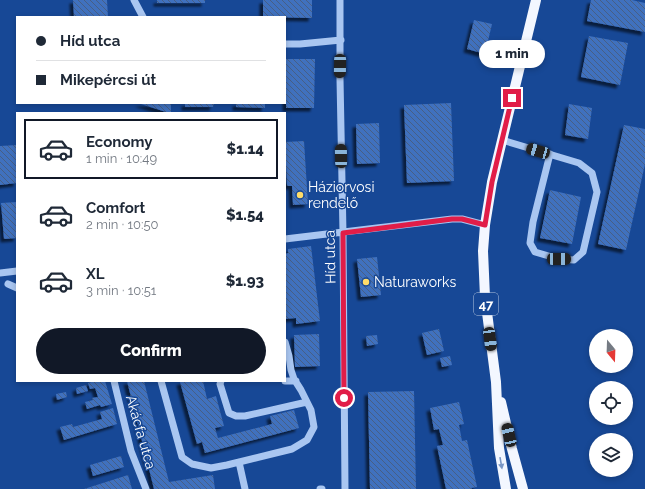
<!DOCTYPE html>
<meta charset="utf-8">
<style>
body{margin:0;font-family:Raleway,sans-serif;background:#f2f2f3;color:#1f2937;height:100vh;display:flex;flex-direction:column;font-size:15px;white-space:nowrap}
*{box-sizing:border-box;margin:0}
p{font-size:13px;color:#747a83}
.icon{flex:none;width:22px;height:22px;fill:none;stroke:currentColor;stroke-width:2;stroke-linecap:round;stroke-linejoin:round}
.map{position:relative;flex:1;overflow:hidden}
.side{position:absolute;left:16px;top:112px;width:270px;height:270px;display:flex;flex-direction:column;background:#fff;border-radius:0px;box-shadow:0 2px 6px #0003}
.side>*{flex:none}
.top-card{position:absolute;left:16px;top:16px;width:270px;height:88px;border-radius:0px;box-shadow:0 2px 6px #0003;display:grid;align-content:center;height:88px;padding:0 20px;background:#fff}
.needle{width:26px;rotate:161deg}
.tools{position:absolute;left:589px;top:329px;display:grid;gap:8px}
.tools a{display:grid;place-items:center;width:44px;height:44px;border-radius:50%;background:#fff;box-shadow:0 2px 6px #0003;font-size:20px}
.end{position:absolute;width:18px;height:18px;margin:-9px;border:5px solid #e11d48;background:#fff;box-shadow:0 0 0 2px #fff}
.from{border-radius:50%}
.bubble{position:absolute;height:28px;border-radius:14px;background:#fff;box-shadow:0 2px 6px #0003;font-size:13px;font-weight:800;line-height:28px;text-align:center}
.car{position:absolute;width:12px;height:24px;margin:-12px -6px;border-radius:5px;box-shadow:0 0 3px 1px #0007;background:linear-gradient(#222 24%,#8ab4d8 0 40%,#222 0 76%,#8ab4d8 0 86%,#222 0)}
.top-card b{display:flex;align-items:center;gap:14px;height:38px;font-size:15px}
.top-card b+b{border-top:1px solid #e0e1e3}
.top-card i{width:10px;height:10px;background:#1f2937}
ul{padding:7px 0 0;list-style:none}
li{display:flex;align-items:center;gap:12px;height:60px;margin:0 8px 6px;padding:0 12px;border:2px solid transparent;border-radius:0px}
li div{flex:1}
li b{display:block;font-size:15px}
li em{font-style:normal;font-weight:800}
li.active{border-color:#111827}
li>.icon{width:36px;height:36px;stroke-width:1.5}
.action{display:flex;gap:8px;margin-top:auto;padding:8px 20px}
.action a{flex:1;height:46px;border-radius:24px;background:#111827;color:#fff;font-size:16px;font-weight:800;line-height:46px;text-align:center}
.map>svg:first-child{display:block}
.building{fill:url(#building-back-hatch);filter:url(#shadow)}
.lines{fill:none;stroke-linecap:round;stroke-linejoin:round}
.minor{stroke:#a9c6f1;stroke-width:7}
.major{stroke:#f3f7ff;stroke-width:10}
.oneway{fill:#7a97c5}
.route{stroke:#e11d48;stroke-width:5}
.poi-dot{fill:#ffdc69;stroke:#174896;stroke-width:1.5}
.labels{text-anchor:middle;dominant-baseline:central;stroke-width:3;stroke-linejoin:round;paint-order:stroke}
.shield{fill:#174896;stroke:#b9c8e0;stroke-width:1}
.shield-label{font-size:13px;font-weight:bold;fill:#fff}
.poi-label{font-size:14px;fill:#fff;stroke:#174896;text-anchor:start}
.street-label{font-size:14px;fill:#fff;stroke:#174896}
</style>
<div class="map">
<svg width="645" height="489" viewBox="0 0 645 489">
<defs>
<pattern id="building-back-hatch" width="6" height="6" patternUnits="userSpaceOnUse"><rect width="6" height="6" fill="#4071be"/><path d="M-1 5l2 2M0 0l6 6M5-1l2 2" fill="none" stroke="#465e85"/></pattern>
<filter id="shadow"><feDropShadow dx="-3.5" dy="3.5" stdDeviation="1" flood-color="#0009"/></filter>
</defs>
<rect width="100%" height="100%" fill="#174896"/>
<path class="building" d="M73,0H107L108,17H74Z
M157,0H205V3H157Z
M263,0H312V18L263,17Z
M591,0H632L645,3V32L587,21Z
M474,20L492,24L485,54L467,49Z
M589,36L628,43L620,85L581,77Z
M286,59H315L314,108H286Z
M138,103H171V113H169Z
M185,103H214L213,107H185Z
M236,103H265V108L236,107Z
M451,103L454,181L407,183L404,105Z
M569,104L592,108L588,139L565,135Z
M379,123L380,163L357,164L356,124Z
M624,125L645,129V164L626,250L598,244Z
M304,141L308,204L293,205L292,186H287L285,142Z
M17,145V183L0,185V146Z
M550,190L581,197L572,244L540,238Z
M17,202V238L4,239L1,203Z
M311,246L320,321L296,324V318L285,319V254L288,253V249Z
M377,257L381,295L361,297L357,259Z
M439,329L444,351L427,355L422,333Z
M319,334L320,366L295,367L294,335Z
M377,335L378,344L367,346L366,336Z
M450,356L452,365L442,367L440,358Z
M95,381H105L112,404L101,407L100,405L87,409L85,402L93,400L92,398L98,397L95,388L90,389L88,383Z
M127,381H144L169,482L213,475L215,489H154Z
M183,381H203L207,399L216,396L224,426L215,428L218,438L272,424L270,416L294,410L299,428L205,453L202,442L197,444L180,382Z
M86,385L88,391L77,394L76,388Z
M414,391L416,489H370L368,392Z
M66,392L67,397L57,400L56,394Z
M459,402L464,424L459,425L462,441L467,440L477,487L471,488L472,489H446L437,446L443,445L439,429L434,430L430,408Z
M113,408L117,424L64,440L60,427L72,424L73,427L102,419L100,412Z
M121,456L124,467L93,476L90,465Z
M128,475L132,489H84Z"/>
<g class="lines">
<path class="minor" d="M134,0L143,17
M340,0V79L343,233L345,489
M285,44H300L341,40
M502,140L579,163L592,173L597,192L583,252L574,260L559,259L535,252L530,243L533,222L550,154
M285,239L452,219H462L485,225
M0,273L17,271
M8,284L17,288
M114,381L131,451L146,489
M161,381L182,457L192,464L211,468L227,465L292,449L307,440L314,427L311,410L301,390L294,379L291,370L289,356L285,342
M221,381L220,384L229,413L236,416H245L307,402
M285,381H296
M239,462L245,489
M320,489H322"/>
<path class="major" d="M501,402L512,449L523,489
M506,489L499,448L496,382L485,297L483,251L485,225L492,182L536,0"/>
</g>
<defs><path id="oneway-solid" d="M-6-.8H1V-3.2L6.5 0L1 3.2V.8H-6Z"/></defs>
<use class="oneway" href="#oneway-solid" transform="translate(501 463) rotate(80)"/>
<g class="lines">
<path class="route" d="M344,398L343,233L452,219H462L485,225L492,182L512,98"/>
</g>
<g class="poi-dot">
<circle cx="300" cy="195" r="4"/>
<circle cx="366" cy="282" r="4"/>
</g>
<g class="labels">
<rect class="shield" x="474" y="293" width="24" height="22" rx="3"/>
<g class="shield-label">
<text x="486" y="304">47</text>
</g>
<g class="poi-label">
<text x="308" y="187">Háziorvosi<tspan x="308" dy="16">rendelő</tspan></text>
<text x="374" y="282">Naturaworks</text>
</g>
<g class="street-label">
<text transform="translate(330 257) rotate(-91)">Híd utca</text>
<text transform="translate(141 432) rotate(74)">Akácfa utca</text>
</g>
</g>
</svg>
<div class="tools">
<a><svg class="needle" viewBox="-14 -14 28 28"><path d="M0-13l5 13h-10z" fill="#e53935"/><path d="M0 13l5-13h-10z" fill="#747a83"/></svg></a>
<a><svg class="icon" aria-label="locate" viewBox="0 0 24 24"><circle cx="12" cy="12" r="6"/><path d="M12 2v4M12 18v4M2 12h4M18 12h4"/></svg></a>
<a><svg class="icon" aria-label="layers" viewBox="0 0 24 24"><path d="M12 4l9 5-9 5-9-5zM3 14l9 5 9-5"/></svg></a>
</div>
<i class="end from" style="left:344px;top:398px"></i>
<i class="end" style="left:512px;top:98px"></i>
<div class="bubble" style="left:479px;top:40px;width:66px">1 min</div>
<i class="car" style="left:340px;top:66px;rotate:181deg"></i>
<i class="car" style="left:538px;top:151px;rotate:286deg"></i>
<i class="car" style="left:341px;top:156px;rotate:359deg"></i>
<i class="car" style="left:559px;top:259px;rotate:90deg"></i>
<i class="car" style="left:490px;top:339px;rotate:172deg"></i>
<i class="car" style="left:509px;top:435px;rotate:347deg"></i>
<div class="top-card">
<b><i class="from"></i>Híd utca</b>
<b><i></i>Mikepércsi út</b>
</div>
<section class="side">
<ul>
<li class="active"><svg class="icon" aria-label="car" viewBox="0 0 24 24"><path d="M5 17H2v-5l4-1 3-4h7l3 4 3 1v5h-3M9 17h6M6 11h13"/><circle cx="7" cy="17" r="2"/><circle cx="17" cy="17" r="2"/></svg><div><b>Economy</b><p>1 min · 10:49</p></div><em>$1.14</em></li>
<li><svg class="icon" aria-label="car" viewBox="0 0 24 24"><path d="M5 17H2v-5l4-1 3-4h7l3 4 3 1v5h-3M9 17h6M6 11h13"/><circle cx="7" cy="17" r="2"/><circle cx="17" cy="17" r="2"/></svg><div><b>Comfort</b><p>2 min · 10:50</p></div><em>$1.54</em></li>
<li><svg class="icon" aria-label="car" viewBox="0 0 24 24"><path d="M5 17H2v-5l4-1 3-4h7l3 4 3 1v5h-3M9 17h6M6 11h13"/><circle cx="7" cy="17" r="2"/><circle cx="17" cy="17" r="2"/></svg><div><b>XL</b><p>3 min · 10:51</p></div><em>$1.93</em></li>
</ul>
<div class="action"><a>Confirm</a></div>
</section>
</div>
